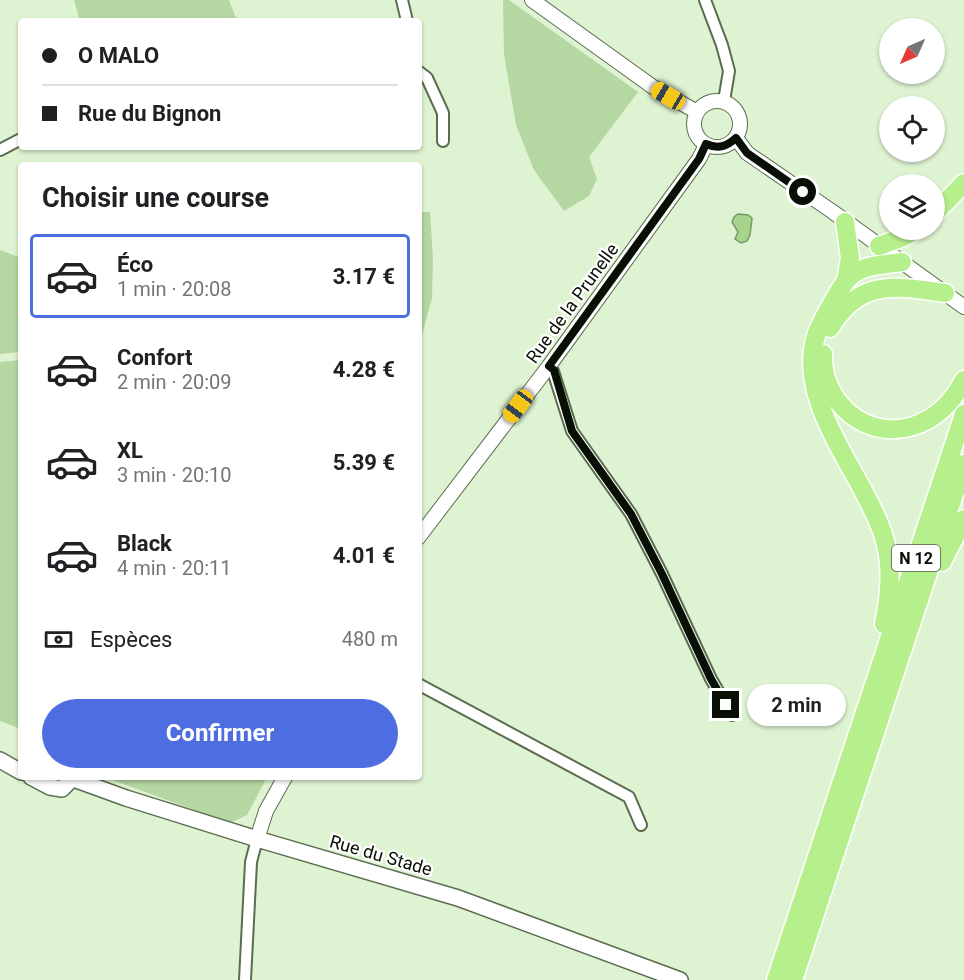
<!DOCTYPE html>
<html lang="fr">
<meta charset="utf-8">
<style>
body{margin:0;font-family:Roboto,sans-serif;background:#f6f6f6;color:#202124;height:100vh;display:flex;flex-direction:column;font-size:22px;white-space:nowrap}
*{box-sizing:border-box;margin:0}
p{font-size:20px;color:#757577}
.icon{flex:none;width:33px;height:33px;fill:none;stroke:currentColor;stroke-width:2;stroke-linecap:round;stroke-linejoin:round}
.map{position:relative;flex:1;overflow:hidden}
.side{position:absolute;left:18px;top:162px;width:404px;height:618px;display:flex;flex-direction:column;background:#fff;border-radius:6px;box-shadow:0 2px 4px #0004}
.side>*{flex:none}
.guide{position:absolute;left:18px;top:18px;width:404px;height:132px;border-radius:6px;box-shadow:0 2px 4px #0004;display:grid;align-content:center;height:132px;padding:0 24px;background:#fff}
.needle{width:39px;rotate:225deg}
.fabs{position:absolute;left:879px;top:18px;display:grid;gap:12px}
.fabs a{display:grid;place-items:center;width:66px;height:66px;border-radius:50%;background:#fff;box-shadow:0 2px 4px #0004;font-size:30px}
.end{position:absolute;width:27px;height:27px;margin:-14px;border:8px solid #080f05;background:#fff;box-shadow:0 0 0 3px #fff}
.from{border-radius:50%}
.bubble{position:absolute;height:42px;border-radius:21px;background:#fff;box-shadow:0 2px 4px #0004;font-size:20px;font-weight:700;line-height:42px;text-align:center}
.car{position:absolute;width:18px;height:36px;margin:-18px -9px;border-radius:8px;box-shadow:0 0 4px 2px #0007;background:linear-gradient(#f5c518 24%,#345 0 40%,#f5c518 0 76%,#345 0 86%,#f5c518 0)}
.guide b{display:flex;align-items:center;gap:21px;height:57px;font-size:22px}
.guide b+b{border-top:2px solid #e0e0e0}
.guide i{width:15px;height:15px;background:#202124}
ul{padding:0;list-style:none}
li{display:flex;align-items:center;gap:18px;height:84px;margin:0 12px 9px;padding:0 12px;border:3px solid transparent;border-radius:6px}
li div{flex:1}
li b{display:block;font-size:22px}
li em{font-style:normal;font-weight:700}
li.current{border-color:#4d6de1}
li>.icon{width:54px;height:54px;stroke-width:1.5}
h2{padding:0 24px;font-size:27px;line-height:72px}
.pay{display:flex;align-items:center;gap:15px;height:66px;padding:0 24px;font-size:22px}
.pay p{margin-inline-start:auto}
.primary-button{display:flex;gap:12px;margin-top:auto;padding:12px 24px}
.primary-button a{flex:1;height:69px;border-radius:36px;background:#4d6de1;color:#fff;font-size:24px;font-weight:700;line-height:69px;text-align:center}
.map>svg:first-child{display:block}
.green{fill:#b5d7a1}
.water{fill:#a7d48b;stroke:#779963;stroke-width:1.5}
.lines{fill:none;stroke-linecap:round;stroke-linejoin:round}
.minor-casing{stroke:#5b6d50;stroke-width:14}
.tertiary-casing{stroke:#5b6d50;stroke-width:16}
.secondary-casing{stroke:#5b6d50;stroke-width:18}
.trunk-casing{stroke:#fff;stroke-width:21}
.minor{stroke:#fff;stroke-width:10}
.tertiary{stroke:#fff;stroke-width:14}
.secondary{stroke:#fff;stroke-width:15}
.trunk{stroke:#b6f08c;stroke-width:18}
.route{stroke:#080f05;stroke-width:8}
.labels{text-anchor:middle;dominant-baseline:central;stroke-width:4.5;stroke-linejoin:round;paint-order:stroke}
.shield{fill:#fff;stroke:#525750;stroke-width:1.5}
.shield-label{font-size:16px;font-weight:bold;fill:#080f05}
.street-label{font-size:18px;fill:#080f05;stroke:#fff}
</style>
<div class="map">
<svg width="964" height="980" viewBox="0 0 964 980">
<rect width="100%" height="100%" fill="#def3d1"/>
<path class="green" d="M74,0H229L237,21H80Z
M503,0H509L638,92L589,157L597,179L589,196L564,211L534,170L516,125L504,54Z
M419,212H430L433,258L432,298L419,346Z
M0,250L21,258V352L0,354Z
M21,360V729L0,721V362Z
M104,777H267L247,815L230,823Z"/>
<path class="water" d="M738,214L748,215L752,218L750,235L747,241L741,243L735,239L738,232L732,222L734,217Z"/>
<g class="lines">
<defs>
<path id="minor" d="M402,0L407,21
M705,0L722,45L729,71L724,101
M418,71L427,78L443,113V141
M0,150L21,139
M549,366L553,371L572,431L631,514L662,574L711,679L732,715
M418,684L629,797L641,825
M245,980L251,862L257,839"/>
<path id="tertiary" d="M532,0L653,87L697,112
M694 124a23 23 0 1 1 46 0a23 23 0 1 1-46 0Z
M736,138L747,153L833,212L964,307
M418,538L549,366L699,159L706,145
M257,839L266,811L285,777"/>
<path id="secondary" d="M0,760L21,772
M31,777L50,787L62,789L68,783L70,778
M68,777L126,798L257,839L458,898L680,980"/>
<path id="trunk" d="M934,214L964,183
M845,222L850,258L846,281
M879,246L901,238L916,230
M830,328C859,278 896,286 945,293
M823,354C821,402 866,441 913,426C936,419 953,401 964,380
M942,562L964,519
M884,624C890,594 893,564 883,534C863,474 795,402 816,336C819,326 825,316 830,307C835,298 840,288 847,280C860,264 883,265 902,262
M776,980L964,414
M793,980L964,464"/>
</defs>
<use href="#minor" class="minor-casing"/>
<use href="#tertiary" class="tertiary-casing"/>
<use href="#secondary" class="secondary-casing"/>
<use href="#trunk" class="trunk-casing"/>
<use href="#minor" class="minor"/>
<use href="#tertiary" class="tertiary"/>
<use href="#secondary" class="secondary"/>
<use href="#trunk" class="trunk"/>
</g>
<g class="lines">
<path class="route" d="M726,705L711,679L662,574L631,514L572,431L554,370L549,366L699,159L706,144C718,149 726,147 736,138L747,153L803,192"/>
</g>
<g class="labels">
<rect class="shield" x="892" y="545" width="48" height="26" rx="4.5"/>
<g class="shield-label">
<text x="916" y="558">N 12</text>
</g>
<g class="street-label">
<text transform="translate(572 303) rotate(-54)">Rue de la Prunelle</text>
<text transform="translate(381 855) rotate(16)">Rue du Stade</text>
</g>
</g>
</svg>
<div class="fabs">
<a><svg class="needle" viewBox="-14 -14 28 28"><path d="M0-13l5 13h-10z" fill="#e53935"/><path d="M0 13l5-13h-10z" fill="#757577"/></svg></a>
<a><svg class="icon" aria-label="locate" viewBox="0 0 24 24"><circle cx="12" cy="12" r="6"/><path d="M12 2v4M12 18v4M2 12h4M18 12h4"/></svg></a>
<a><svg class="icon" aria-label="layers" viewBox="0 0 24 24"><path d="M12 4l9 5-9 5-9-5zM3 14l9 5 9-5"/></svg></a>
</div>
<i class="end from" style="left:803px;top:192px"></i>
<i class="end" style="left:726px;top:705px"></i>
<div class="bubble" style="left:747px;top:684px;width:99px">2 min</div>
<i class="car" style="left:668px;top:96px;rotate:300deg"></i>
<i class="car" style="left:518px;top:406px;rotate:217deg"></i>
<div class="guide">
<b><i class="from"></i>O MALO</b>
<b><i></i>Rue du Bignon</b>
</div>
<section class="side">
<h2>Choisir une course</h2>
<ul>
<li class="current"><svg class="icon" aria-label="car" viewBox="0 0 24 24"><path d="M5 17H2v-5l4-1 3-4h7l3 4 3 1v5h-3M9 17h6M6 11h13"/><circle cx="7" cy="17" r="2"/><circle cx="17" cy="17" r="2"/></svg><div><b>Éco</b><p>1 min · 20:08</p></div><em>3.17 €</em></li>
<li><svg class="icon" aria-label="car" viewBox="0 0 24 24"><path d="M5 17H2v-5l4-1 3-4h7l3 4 3 1v5h-3M9 17h6M6 11h13"/><circle cx="7" cy="17" r="2"/><circle cx="17" cy="17" r="2"/></svg><div><b>Confort</b><p>2 min · 20:09</p></div><em>4.28 €</em></li>
<li><svg class="icon" aria-label="car" viewBox="0 0 24 24"><path d="M5 17H2v-5l4-1 3-4h7l3 4 3 1v5h-3M9 17h6M6 11h13"/><circle cx="7" cy="17" r="2"/><circle cx="17" cy="17" r="2"/></svg><div><b>XL</b><p>3 min · 20:10</p></div><em>5.39 €</em></li>
<li><svg class="icon" aria-label="car" viewBox="0 0 24 24"><path d="M5 17H2v-5l4-1 3-4h7l3 4 3 1v5h-3M9 17h6M6 11h13"/><circle cx="7" cy="17" r="2"/><circle cx="17" cy="17" r="2"/></svg><div><b>Black</b><p>4 min · 20:11</p></div><em>4.01 €</em></li>
</ul>
<div class="pay"><svg class="icon" aria-label="cash" viewBox="0 0 24 24"><path d="M3 7h18v10H3z"/><circle cx="12" cy="12" r="2"/></svg>Espèces<p>480 m</p></div>
<div class="primary-button"><a>Confirmer</a></div>
</section>
</div>
